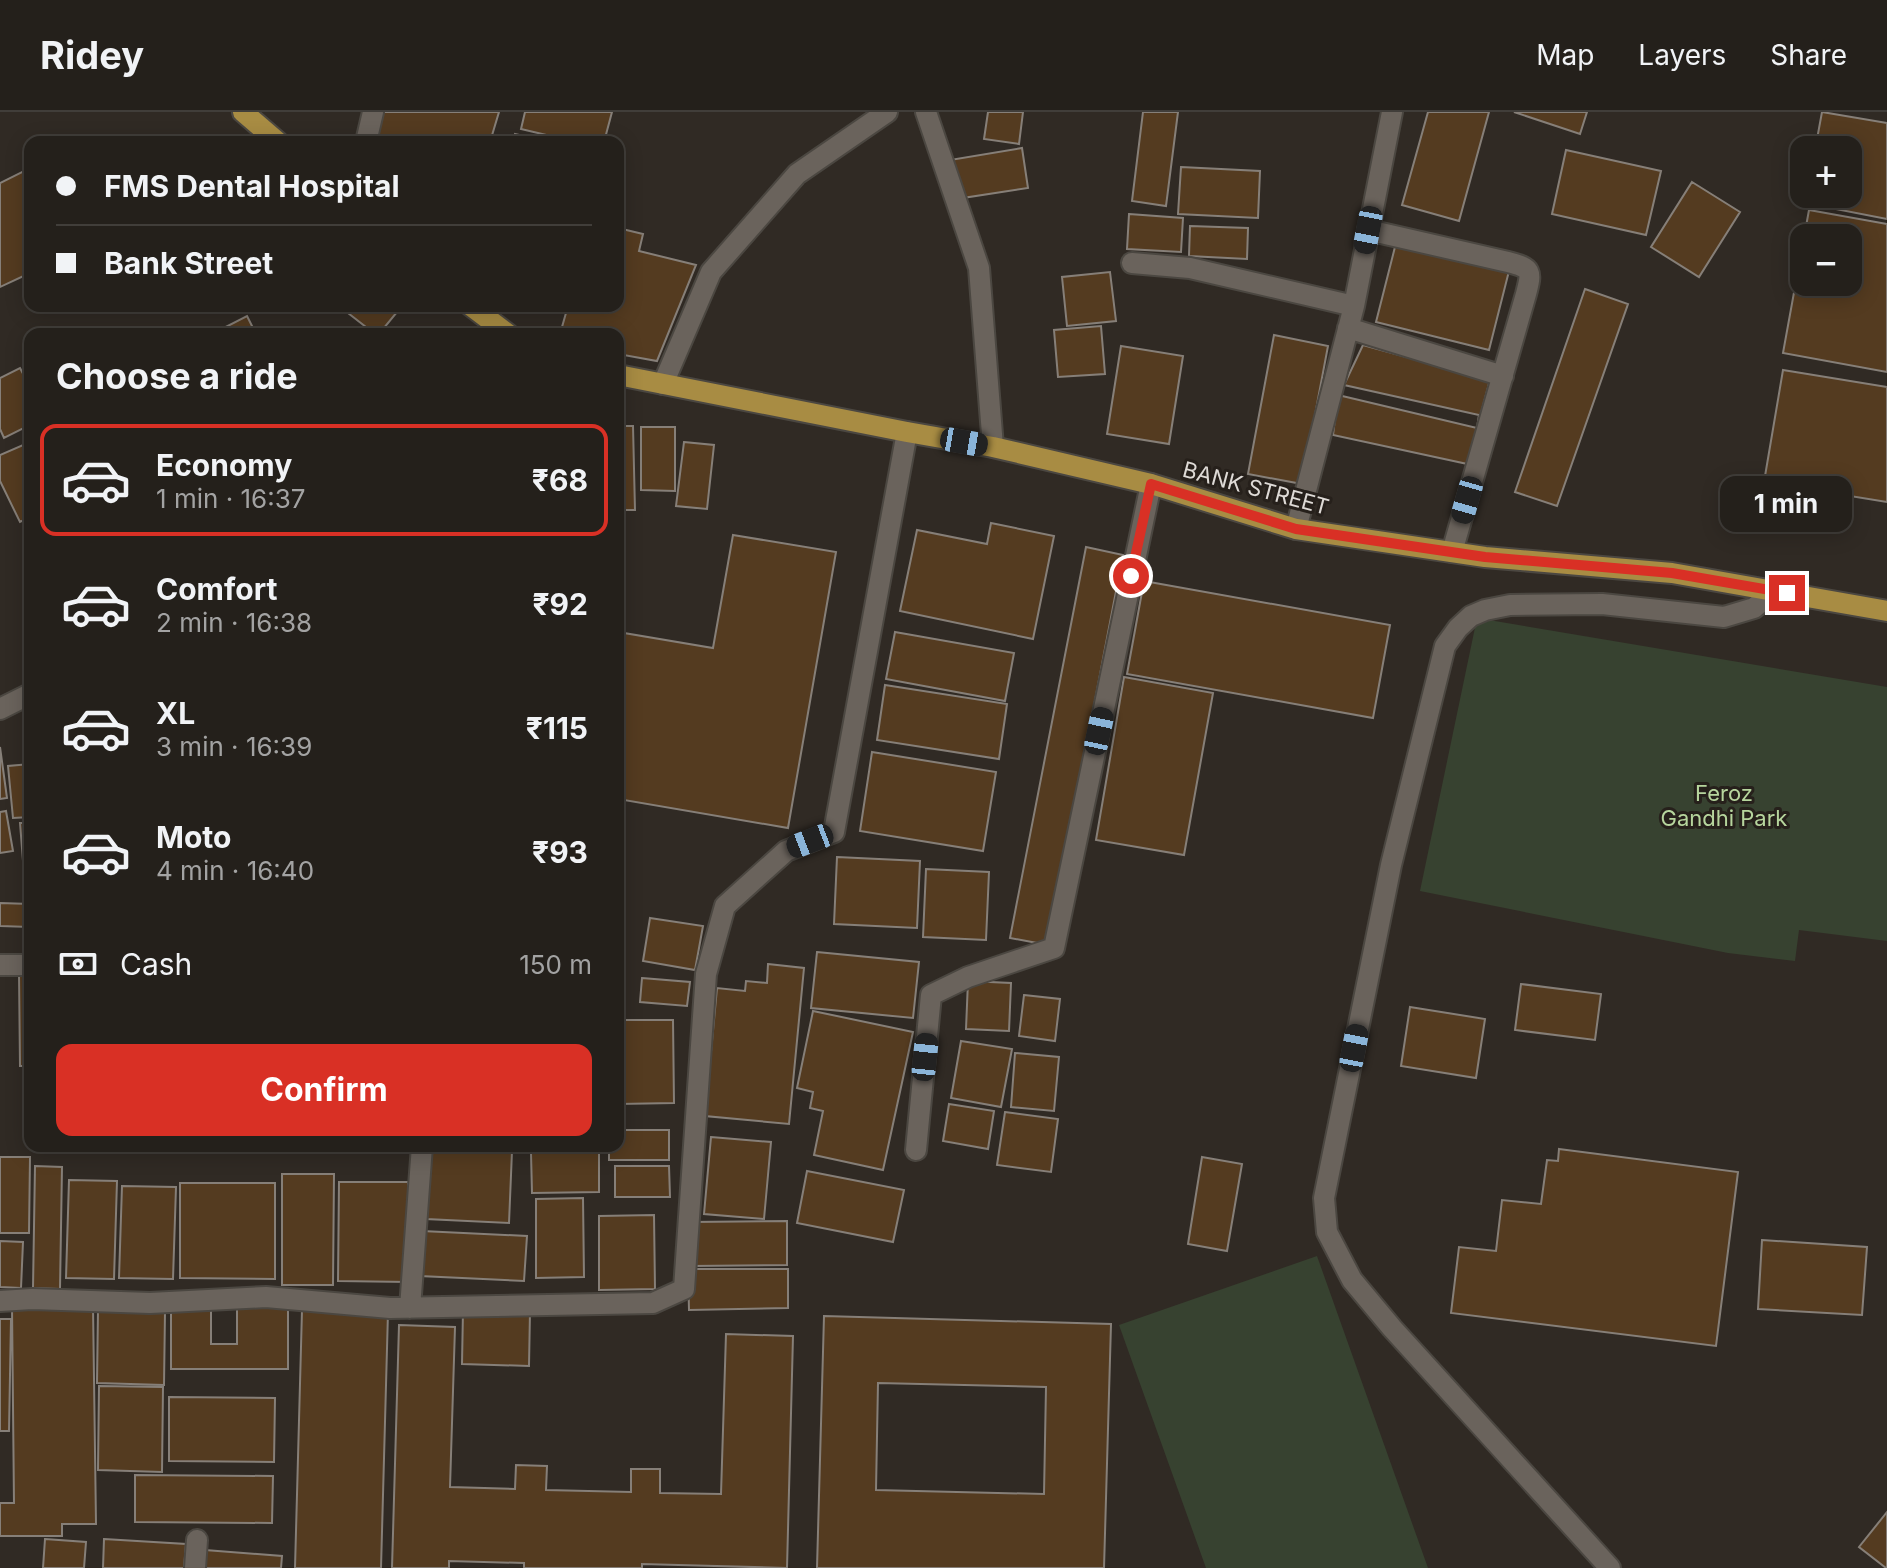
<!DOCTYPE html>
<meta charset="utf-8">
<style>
body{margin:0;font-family:Inter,sans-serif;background:#302d28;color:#f1f3f6;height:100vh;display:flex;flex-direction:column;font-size:30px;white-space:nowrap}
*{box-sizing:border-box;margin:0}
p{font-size:26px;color:#a3a3a3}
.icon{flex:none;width:44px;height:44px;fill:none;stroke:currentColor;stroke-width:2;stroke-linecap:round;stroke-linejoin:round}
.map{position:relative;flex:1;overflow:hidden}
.side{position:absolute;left:24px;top:216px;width:600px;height:824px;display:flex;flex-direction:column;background:#24201b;border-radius:16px;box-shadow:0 4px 20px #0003,0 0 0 2px #413e3a}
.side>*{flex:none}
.guide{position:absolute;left:24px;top:24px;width:600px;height:176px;border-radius:16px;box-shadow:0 4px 20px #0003,0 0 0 2px #413e3a;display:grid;align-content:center;height:176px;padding:0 32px;background:#24201b}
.fabs{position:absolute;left:1790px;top:24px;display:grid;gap:16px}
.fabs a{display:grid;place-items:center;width:72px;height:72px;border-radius:16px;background:#24201b;box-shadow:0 4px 20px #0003,0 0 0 2px #413e3a;font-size:40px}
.end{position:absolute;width:36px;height:36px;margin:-18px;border:10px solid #d93025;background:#fff;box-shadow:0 0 0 4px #fff}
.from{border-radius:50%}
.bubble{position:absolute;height:56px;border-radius:16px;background:#24201b;box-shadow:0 4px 20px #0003,0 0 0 2px #413e3a;font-size:26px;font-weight:700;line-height:56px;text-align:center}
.car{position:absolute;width:24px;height:48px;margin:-24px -12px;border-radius:10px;box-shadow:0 0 6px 2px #0007;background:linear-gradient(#222 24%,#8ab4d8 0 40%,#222 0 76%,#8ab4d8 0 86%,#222 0)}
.guide b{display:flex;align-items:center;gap:28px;height:76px;font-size:30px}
.guide b+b{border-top:2px solid #413e3a}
.guide i{width:20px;height:20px;background:#f1f3f6}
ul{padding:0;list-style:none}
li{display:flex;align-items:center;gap:24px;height:112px;margin:0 16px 12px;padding:0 16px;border:4px solid transparent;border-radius:16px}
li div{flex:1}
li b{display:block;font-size:30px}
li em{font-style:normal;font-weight:700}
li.on{border-color:#d93025}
li>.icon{width:72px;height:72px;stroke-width:1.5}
h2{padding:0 32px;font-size:36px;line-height:96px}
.pay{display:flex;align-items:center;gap:20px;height:88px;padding:0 32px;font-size:30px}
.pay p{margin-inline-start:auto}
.cta{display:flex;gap:16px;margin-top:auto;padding:16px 32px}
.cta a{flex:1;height:92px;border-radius:16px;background:#d93025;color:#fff;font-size:32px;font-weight:700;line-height:92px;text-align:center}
header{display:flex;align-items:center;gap:48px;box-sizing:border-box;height:112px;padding:0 40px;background:#24201b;border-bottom:2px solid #413e3a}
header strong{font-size:38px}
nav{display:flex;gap:44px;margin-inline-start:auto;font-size:28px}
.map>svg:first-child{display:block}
.green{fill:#374230}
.building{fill:#543b20;stroke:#867f78;stroke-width:2;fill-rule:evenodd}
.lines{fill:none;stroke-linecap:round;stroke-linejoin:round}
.minor-casing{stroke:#4b4741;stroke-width:24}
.major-casing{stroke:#4b4741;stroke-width:24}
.minor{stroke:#6a635c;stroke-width:20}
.major{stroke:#a88c43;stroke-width:20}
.route{stroke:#d93025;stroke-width:10}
.labels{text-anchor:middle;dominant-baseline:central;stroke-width:6;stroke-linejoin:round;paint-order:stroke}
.street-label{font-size:22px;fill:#dedad6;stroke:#26201b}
.park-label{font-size:22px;fill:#b6d59d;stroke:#26201b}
</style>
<header>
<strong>Ridey</strong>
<nav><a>Map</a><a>Layers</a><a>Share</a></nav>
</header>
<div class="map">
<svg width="1887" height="1456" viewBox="0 0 1887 1456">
<rect width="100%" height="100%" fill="#302a24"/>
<path class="green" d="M1477,506L1887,575V829L1799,818L1795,849L1728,841L1420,779Z
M1317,1144L1428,1456H1206L1119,1213Z"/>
<path class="building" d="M383,0H499L490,30H375Z
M525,0H612L604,30H576L521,17Z
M988,0H1023L1019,32L984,27Z
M1143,0H1178L1166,94L1132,89Z
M1428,0H1489L1459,109L1402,93Z
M1514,0H1587L1580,22Z
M1822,0L1887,11V107L1805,91L1807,82H1848V38H1815Z
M515,22L550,30H513Z
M1022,36L1028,76L956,87L950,48Z
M1566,38L1661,59L1646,123L1552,102Z
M1181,55L1260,59L1258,106L1178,102Z
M30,56V161L0,175V71Z
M1692,70L1740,100L1699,165L1651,135Z
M1809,98L1887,112V260L1783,241ZM1804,126H1848V170H1804Z
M1129,102L1183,106L1181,140L1127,137Z
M1190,114L1248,116L1247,147L1189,144Z
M618,116L643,122L639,139L696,153L657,249L618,242V222H560L568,194H618Z
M1396,131L1509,159L1489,238L1376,210Z
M1110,160L1116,209L1067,214L1062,165Z
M1585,177L1628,192L1557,394L1515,380Z
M339,194H402L379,222H375Z
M247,204L256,222H212Z
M1101,214L1105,262L1058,265L1054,218Z
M1274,223L1328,234L1302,372L1248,362Z
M1363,233L1490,268L1477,316L1479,303L1344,273Z
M1121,234L1183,244L1169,332L1107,322Z
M20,256L30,275V313L4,326L0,317V266Z
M1783,258L1887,275V390L1764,370Z
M1338,283L1477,316L1472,353L1333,323Z
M618,314H633L635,398H618Z
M641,315H675V379L641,378Z
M30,330V405L20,410L0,369V343Z
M684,330L714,333L707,397L676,394Z
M991,411L1054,424L1033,527L900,499L917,418L987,432Z
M733,423L836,440L788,716L618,687V520L713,536Z
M1086,435L1123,443L1048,833L1010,826Z
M1144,469L1390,513L1373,606L1127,562Z
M895,520L1014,541L1005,589L886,567Z
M1124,565L1213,581L1184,743L1096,728Z
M885,573L1007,592L999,647L877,628Z
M0,635L7,686L0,687Z
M872,640L996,660L983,739L860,719Z
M30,652V705L13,706L8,654Z
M6,699L13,739L0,741V700Z
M20,711H30V773L25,774Z
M837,745L920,749L917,816L834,812Z
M926,757L989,760L986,828L923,825Z
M0,791L30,792V815L0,814Z
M650,806L703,814L695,858L643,849Z
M817,840L919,850L913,906L811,896Z
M768,852L804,856L789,1012L705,1004L717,876L745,879L746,869L767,871Z
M19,860H30V954H20Z
M642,866L690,870L687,894L640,890Z
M968,869L1011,871L1009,919L966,917Z
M1521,872L1601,882L1595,928L1515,918Z
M1024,883L1060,887L1055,929L1019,924Z
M1410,895L1485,907L1476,966L1401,954Z
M813,899L913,920L883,1058L814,1043L823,999L810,996L813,980L797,976Z
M618,908H673L674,991L618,992Z
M961,929L1012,937L1001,995L951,986Z
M1015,941L1059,945L1054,999L1011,995Z
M949,992L994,999L988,1037L943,1029Z
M1005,1000L1058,1007L1051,1060L997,1053Z
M618,1018H669V1048H609V1034H618Z
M711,1025L771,1030L764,1107L704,1102Z
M337,1034H416V1039H337Z
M547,1034H601V1037H547Z
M430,1035L512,1039L509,1111L426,1107Z
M1559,1037L1738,1060L1716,1234L1451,1201L1459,1135L1496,1139L1502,1088L1541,1092L1547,1048L1558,1049Z
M531,1041H599V1080L532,1081Z
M0,1045H30L29,1121H0Z
M1202,1045L1242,1052L1227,1139L1188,1132Z
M35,1054L62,1055L60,1177L33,1176Z
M615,1054H669L670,1085H615Z
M807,1059L904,1078L893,1130L797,1111Z
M282,1062H334L333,1173H282Z
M69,1068L117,1069L114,1167L66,1166Z
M339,1070H408V1170L338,1169Z
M180,1071H275V1167L180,1166Z
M122,1074L176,1075L173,1167L119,1166Z
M583,1086L584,1165L536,1166V1087Z
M654,1103L655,1177L599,1178V1104Z
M787,1109V1153L691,1154V1110Z
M422,1119L527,1124L524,1169L420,1164Z
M1762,1128L1867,1135L1862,1203L1758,1197Z
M0,1129L23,1130L21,1176L0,1175Z
M688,1157H788V1196L689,1198Z
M171,1192H211V1232H237V1192H288V1257H171Z
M93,1194L96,1412H62V1424H0V1391H14L12,1195Z
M98,1198L165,1199L164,1273L97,1271Z
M302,1198L388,1200L381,1456H295Z
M463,1198L530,1199L529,1254L462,1252Z
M824,1204L1111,1212L1104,1456H817ZM878,1271L1046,1275L1044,1382L876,1378Z
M0,1207H11L9,1319H0Z
M399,1213L455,1215L450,1375L515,1377L516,1353L547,1354L546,1378L631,1380V1357H660V1381L721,1382L726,1222L793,1224L787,1456L642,1452V1456H524V1451L449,1449V1456H392Z
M99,1274L163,1275L162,1360L98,1358Z
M169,1285L275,1286L274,1350L169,1349Z
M135,1363L273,1364L272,1411L135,1410Z
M1887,1400V1456H1886L1859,1435Z
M45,1427L86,1430L84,1456H43Z
M104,1427L186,1432L184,1456H103Z
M205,1438L282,1444L281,1456H203Z"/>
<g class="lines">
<defs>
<path id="minor" d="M926,0L979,156L993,335
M366,30L373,0
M1368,118L1508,150C1532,156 1532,159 1526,182L1452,440
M1132,151L1190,156L1354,194
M1348,216L1503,264
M663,272L711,160L797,62L887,0
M1296,417L1354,194L1392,0
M0,597L30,582
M0,853H30
M916,1038L931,883L968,865L1054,836L1151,372
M0,1189L32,1187L150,1191L266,1185L390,1196L653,1191L684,1177L706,862L725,794L786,739L834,720L907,320
M410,1196L422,1034
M195,1456L197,1428
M1610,1456L1392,1216L1352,1168L1327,1120L1324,1086L1391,753L1445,534L1458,516L1471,504L1485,498L1510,493L1602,492L1724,505L1754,496L1774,479"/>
<path id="major" d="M243,0L278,30
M471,194L508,222
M618,263L907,320L993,335L1151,372L1296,417L1485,445L1672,461L1887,499"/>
</defs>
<use href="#minor" class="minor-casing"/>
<use href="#major" class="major-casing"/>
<use href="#minor" class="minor"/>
<use href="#major" class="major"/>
</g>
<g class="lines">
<path class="route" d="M1131,464L1151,372L1296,417L1485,445L1672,461L1787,481"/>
</g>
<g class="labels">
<g class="street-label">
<text transform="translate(1256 376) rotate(15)">BANK STREET</text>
</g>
<g class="park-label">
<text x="1724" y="681">Feroz<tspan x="1724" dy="25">Gandhi Park</tspan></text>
</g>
</g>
</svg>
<div class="fabs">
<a>+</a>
<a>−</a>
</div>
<i class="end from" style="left:1131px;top:464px"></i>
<i class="end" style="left:1787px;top:481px"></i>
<div class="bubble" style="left:1720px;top:364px;width:132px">1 min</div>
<i class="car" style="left:1368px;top:118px;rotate:191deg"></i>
<i class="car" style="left:964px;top:330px;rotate:100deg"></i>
<i class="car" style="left:1467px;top:388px;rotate:196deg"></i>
<i class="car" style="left:1099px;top:619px;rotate:12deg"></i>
<i class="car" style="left:810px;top:729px;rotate:249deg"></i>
<i class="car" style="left:1354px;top:936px;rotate:11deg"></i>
<i class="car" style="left:925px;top:945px;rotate:6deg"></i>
<div class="guide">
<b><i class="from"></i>FMS Dental Hospital</b>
<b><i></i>Bank Street</b>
</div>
<section class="side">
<h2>Choose a ride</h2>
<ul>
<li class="on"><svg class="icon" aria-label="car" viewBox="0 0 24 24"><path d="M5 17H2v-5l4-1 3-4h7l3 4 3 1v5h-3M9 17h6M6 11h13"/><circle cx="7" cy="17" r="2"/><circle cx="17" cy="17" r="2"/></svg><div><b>Economy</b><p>1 min · 16:37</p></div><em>₹68</em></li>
<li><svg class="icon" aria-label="car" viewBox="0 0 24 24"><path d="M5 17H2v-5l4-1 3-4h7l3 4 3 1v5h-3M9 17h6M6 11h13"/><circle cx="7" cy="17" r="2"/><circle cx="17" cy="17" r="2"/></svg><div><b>Comfort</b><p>2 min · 16:38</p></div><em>₹92</em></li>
<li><svg class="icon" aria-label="car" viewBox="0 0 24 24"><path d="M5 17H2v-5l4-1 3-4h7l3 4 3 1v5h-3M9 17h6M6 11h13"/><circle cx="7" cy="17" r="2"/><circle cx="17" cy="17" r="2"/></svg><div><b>XL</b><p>3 min · 16:39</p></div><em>₹115</em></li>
<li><svg class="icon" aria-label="car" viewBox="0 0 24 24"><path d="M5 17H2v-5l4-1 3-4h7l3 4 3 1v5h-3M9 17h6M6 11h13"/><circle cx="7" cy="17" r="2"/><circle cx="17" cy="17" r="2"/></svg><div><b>Moto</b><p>4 min · 16:40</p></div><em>₹93</em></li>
</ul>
<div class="pay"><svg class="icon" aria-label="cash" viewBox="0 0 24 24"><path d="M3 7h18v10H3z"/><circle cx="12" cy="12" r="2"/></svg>Cash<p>150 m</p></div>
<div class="cta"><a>Confirm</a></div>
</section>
</div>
